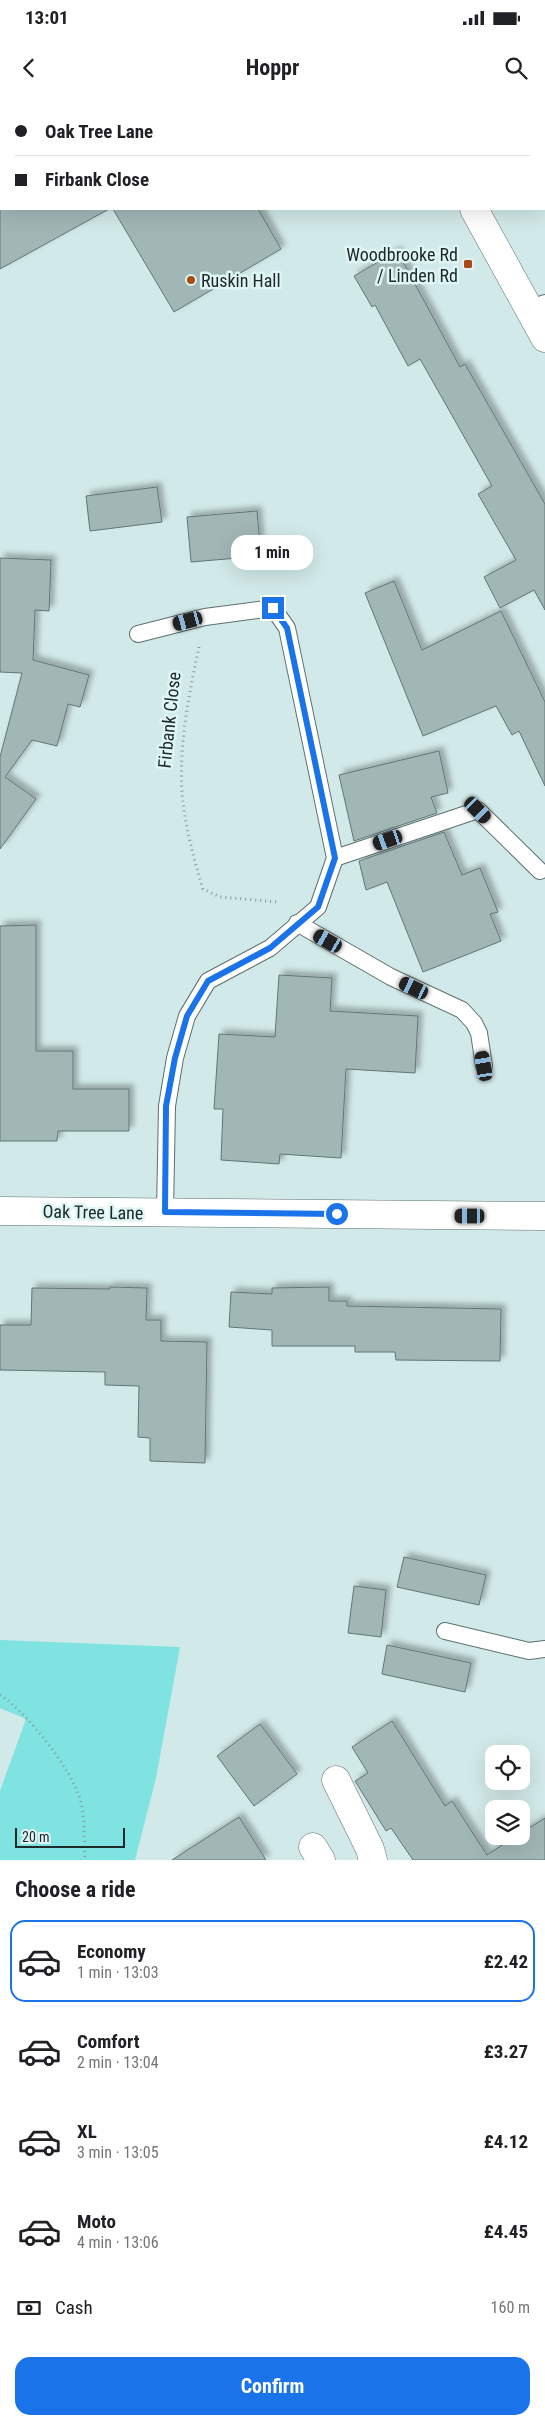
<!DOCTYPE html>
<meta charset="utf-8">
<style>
body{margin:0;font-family:"Roboto Condensed",sans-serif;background:#f2f2f2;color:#202124;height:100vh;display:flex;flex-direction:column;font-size:19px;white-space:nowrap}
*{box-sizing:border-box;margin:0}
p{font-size:16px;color:#757577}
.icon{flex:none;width:28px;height:28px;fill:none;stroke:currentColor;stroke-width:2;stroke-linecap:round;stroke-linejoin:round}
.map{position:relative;height:1760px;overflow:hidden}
.side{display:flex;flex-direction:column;background:#fff;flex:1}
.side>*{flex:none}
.banner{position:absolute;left:0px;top:0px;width:545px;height:110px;box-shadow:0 5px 20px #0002;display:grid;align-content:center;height:110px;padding:0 15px;background:#fff}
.controls{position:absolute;left:485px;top:1645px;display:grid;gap:10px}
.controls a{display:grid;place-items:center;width:45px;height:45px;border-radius:10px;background:#fff;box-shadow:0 5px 20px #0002;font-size:25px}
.scale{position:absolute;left:15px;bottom:12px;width:110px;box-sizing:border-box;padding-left:5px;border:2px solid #202929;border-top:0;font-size:14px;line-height:18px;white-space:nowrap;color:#202929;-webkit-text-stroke:4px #def6f5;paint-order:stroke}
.end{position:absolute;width:22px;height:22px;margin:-11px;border:6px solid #1a73e8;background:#fff;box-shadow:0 0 0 2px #fff}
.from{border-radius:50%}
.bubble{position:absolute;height:35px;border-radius:15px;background:#fff;box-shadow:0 5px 20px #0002;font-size:16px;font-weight:700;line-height:35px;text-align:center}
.car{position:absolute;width:15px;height:30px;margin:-15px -8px;border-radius:6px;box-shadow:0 0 4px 1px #0007;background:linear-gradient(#222 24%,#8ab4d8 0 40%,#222 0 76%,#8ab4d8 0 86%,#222 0)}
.banner b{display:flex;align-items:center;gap:18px;height:48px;font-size:19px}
.banner b+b{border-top:1px solid #e0e0e0}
.banner i{width:12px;height:12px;background:#202124}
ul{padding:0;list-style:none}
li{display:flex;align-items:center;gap:15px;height:82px;margin:0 10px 8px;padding:0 5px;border:2px solid transparent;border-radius:15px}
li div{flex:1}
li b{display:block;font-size:19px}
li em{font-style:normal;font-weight:700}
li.on{border-color:#1a73e8}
li>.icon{width:45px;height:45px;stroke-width:1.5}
h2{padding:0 15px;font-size:22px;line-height:60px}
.pay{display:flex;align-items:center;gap:12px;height:55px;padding:0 15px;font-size:19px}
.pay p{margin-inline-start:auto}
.action{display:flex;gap:10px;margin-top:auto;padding:10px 15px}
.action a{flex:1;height:58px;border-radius:15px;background:#1a73e8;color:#fff;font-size:20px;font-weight:700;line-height:58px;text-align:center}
.status{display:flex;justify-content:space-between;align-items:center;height:35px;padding:0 25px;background:#fff;direction:ltr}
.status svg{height:14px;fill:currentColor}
header{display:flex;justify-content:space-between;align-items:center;height:65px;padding:0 15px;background:#fff;font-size:22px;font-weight:700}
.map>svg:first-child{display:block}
.green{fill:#7fe3e1}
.building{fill:#a1b7b6;stroke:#617676;filter:url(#shadow)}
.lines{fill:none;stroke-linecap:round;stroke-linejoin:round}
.lane-casing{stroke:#5b706f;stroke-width:18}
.street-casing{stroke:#5b706f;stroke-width:29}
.secondary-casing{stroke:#5b706f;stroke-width:29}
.highway-casing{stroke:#258786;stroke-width:29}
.path{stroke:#899b9a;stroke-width:3;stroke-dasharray:1 4;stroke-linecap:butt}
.lane{stroke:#fff;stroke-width:16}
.street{stroke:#fff;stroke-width:28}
.secondary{stroke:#fff;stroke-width:28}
.highway{stroke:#27b9b8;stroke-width:28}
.route{stroke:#1a73e8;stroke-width:6}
.poi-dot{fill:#ad4914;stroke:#def6f5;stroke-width:2}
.labels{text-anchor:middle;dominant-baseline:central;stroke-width:5;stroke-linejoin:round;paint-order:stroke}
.poi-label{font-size:18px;fill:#202929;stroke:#def6f5;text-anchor:end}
.street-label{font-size:18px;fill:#202929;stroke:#def6f5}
</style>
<div class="status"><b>13:01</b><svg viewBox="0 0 49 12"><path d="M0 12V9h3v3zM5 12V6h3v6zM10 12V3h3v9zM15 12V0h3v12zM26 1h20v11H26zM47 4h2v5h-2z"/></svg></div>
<header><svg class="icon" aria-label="back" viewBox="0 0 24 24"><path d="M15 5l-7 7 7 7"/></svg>Hoppr<svg class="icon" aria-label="search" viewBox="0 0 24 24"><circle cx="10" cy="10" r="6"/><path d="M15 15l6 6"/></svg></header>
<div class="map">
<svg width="545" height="1760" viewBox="0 0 545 1760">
<defs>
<filter id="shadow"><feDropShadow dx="4.5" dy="-4.5" stdDeviation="2.5" flood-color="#0004"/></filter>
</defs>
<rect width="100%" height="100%" fill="#d1e9e8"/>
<path class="green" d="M0,1540L180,1547L156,1678L135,1760H0V1691L26,1619L0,1608Z"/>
<path class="building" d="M0,109H109L0,169Z
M113,109H258L281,149L174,212Z
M397,151L460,267L465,264L545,404V510L534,490L500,508L484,477L516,460L478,394L492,386L420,259L408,266L375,205L372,207L354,176Z
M157,387L162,422L90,431L86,396Z
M257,411L261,456L191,462L187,417Z
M0,458L51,460L49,511L35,510L33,560L89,575L80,607L68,604L57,646L32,640L5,677L36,699L0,749V657L22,573L0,572Z
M394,481L422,550L501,511L545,602V686L519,631L512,635L496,606L423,636L365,493Z
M439,651L448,693L431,697L437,713L354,741L339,675Z
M444,732L462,775L480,768L498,812L490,814L501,841L423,872L387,782L366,790L359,761Z
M36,825V951H73V989H129V1031H58L57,1041H0V826Z
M279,875L332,878L330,911L418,916L415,973L346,969L341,1058L280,1054L279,1064L221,1060L223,1009H214L219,934L275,937Z
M110,1187L147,1188L146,1220H161V1241L207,1242L205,1363L150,1361V1338L138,1337L139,1286L105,1285V1272L0,1270V1225H31L32,1188L110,1189Z
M329,1187V1201H347V1206L501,1209L500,1261L396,1260L395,1252H355V1246H272V1230L229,1227L231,1192L272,1194V1188Z
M404,1457L486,1475L479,1505L397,1487Z
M354,1486L386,1490L381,1537L348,1533Z
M387,1545L471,1563L465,1592L382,1574Z
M392,1621L445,1706L452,1701L487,1755L516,1736H521V1733L545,1718V1760H413L391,1728L386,1731L355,1681L368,1673L352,1647Z
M260,1624L297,1674L254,1706L217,1656Z
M239,1717L266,1760H172Z"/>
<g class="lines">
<defs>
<path id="lane" d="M544,51L545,54
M528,209L545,203
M138,534L205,517L273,508L287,528L335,758L318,807L270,848L208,881L187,916L175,958L167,1006L165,1112
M335,758L478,710L540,771
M297,823L391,877L462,910L474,923L479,933L484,966
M445,1531L529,1551L545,1549"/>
<path id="street" d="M336,1680L370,1749L373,1760
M313,1747L321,1760"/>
<path id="secondary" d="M415,0V1
M474,109L545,238
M0,1111L545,1116"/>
<path id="highway" d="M49,1L51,0
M0,30L1,29"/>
</defs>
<use href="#lane" class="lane-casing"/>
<use href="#street" class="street-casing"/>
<use href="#secondary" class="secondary-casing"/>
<use href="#highway" class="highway-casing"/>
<path class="path" d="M199,547C188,599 176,657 184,710C188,737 195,763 203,789L220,797L278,802
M0,1595C27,1612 73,1671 81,1702C85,1721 84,1741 85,1760"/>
<use href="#lane" class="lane"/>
<use href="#street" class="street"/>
<use href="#secondary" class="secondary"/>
<use href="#highway" class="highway"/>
</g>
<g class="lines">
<path class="route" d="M273,508L287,528L335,758L318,807L270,848L208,881L187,916L175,958L166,1006L165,1112L337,1114"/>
</g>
<g class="poi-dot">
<rect x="463" y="159" width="10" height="10" rx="2.5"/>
<circle cx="191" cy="180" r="5"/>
</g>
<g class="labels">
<g class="poi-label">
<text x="458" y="154">Woodbrooke Rd<tspan x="458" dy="21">/ Linden Rd</tspan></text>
<text x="201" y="180" text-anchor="start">Ruskin Hall</text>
</g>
<g class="street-label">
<text transform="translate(169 620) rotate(-84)">Firbank Close</text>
<text transform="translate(93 1112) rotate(1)">Oak Tree Lane</text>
</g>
</g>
</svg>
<div class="controls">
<a><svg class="icon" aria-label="locate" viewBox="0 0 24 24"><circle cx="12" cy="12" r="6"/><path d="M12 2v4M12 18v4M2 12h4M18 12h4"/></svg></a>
<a><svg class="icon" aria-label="layers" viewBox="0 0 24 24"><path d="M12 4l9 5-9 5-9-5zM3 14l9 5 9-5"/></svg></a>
</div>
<div class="scale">20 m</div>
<i class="end from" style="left:337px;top:1114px"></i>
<i class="end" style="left:273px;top:508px"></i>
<div class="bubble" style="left:231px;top:435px;width:82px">1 min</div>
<i class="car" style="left:188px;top:521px;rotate:255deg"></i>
<i class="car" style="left:478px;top:710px;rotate:135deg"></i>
<i class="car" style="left:388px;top:740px;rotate:251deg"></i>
<i class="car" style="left:328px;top:841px;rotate:300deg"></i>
<i class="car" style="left:414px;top:888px;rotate:296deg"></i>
<i class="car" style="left:484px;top:966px;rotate:351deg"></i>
<i class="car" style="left:470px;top:1116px;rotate:270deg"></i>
<div class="banner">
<b><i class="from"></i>Oak Tree Lane</b>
<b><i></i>Firbank Close</b>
</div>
</div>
<section class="side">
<h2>Choose a ride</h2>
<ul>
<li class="on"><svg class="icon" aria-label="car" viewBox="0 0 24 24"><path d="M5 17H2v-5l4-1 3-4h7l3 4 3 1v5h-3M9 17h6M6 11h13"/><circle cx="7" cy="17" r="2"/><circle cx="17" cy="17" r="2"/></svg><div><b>Economy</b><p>1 min · 13:03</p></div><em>£2.42</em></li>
<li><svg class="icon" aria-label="car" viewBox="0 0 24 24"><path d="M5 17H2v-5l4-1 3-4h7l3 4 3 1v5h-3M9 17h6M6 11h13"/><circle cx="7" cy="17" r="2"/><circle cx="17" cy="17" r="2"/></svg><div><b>Comfort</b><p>2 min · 13:04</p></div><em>£3.27</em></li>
<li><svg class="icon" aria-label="car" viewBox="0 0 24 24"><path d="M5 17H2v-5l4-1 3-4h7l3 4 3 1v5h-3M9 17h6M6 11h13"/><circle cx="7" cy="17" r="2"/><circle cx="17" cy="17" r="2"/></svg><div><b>XL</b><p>3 min · 13:05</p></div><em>£4.12</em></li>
<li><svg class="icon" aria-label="car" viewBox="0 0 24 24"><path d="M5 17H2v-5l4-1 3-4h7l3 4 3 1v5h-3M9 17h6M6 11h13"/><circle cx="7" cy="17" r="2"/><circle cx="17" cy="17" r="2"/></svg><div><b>Moto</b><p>4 min · 13:06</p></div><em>£4.45</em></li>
</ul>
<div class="pay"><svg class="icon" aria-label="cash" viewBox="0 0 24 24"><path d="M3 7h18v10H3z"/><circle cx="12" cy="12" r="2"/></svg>Cash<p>160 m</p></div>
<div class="action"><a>Confirm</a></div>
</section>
